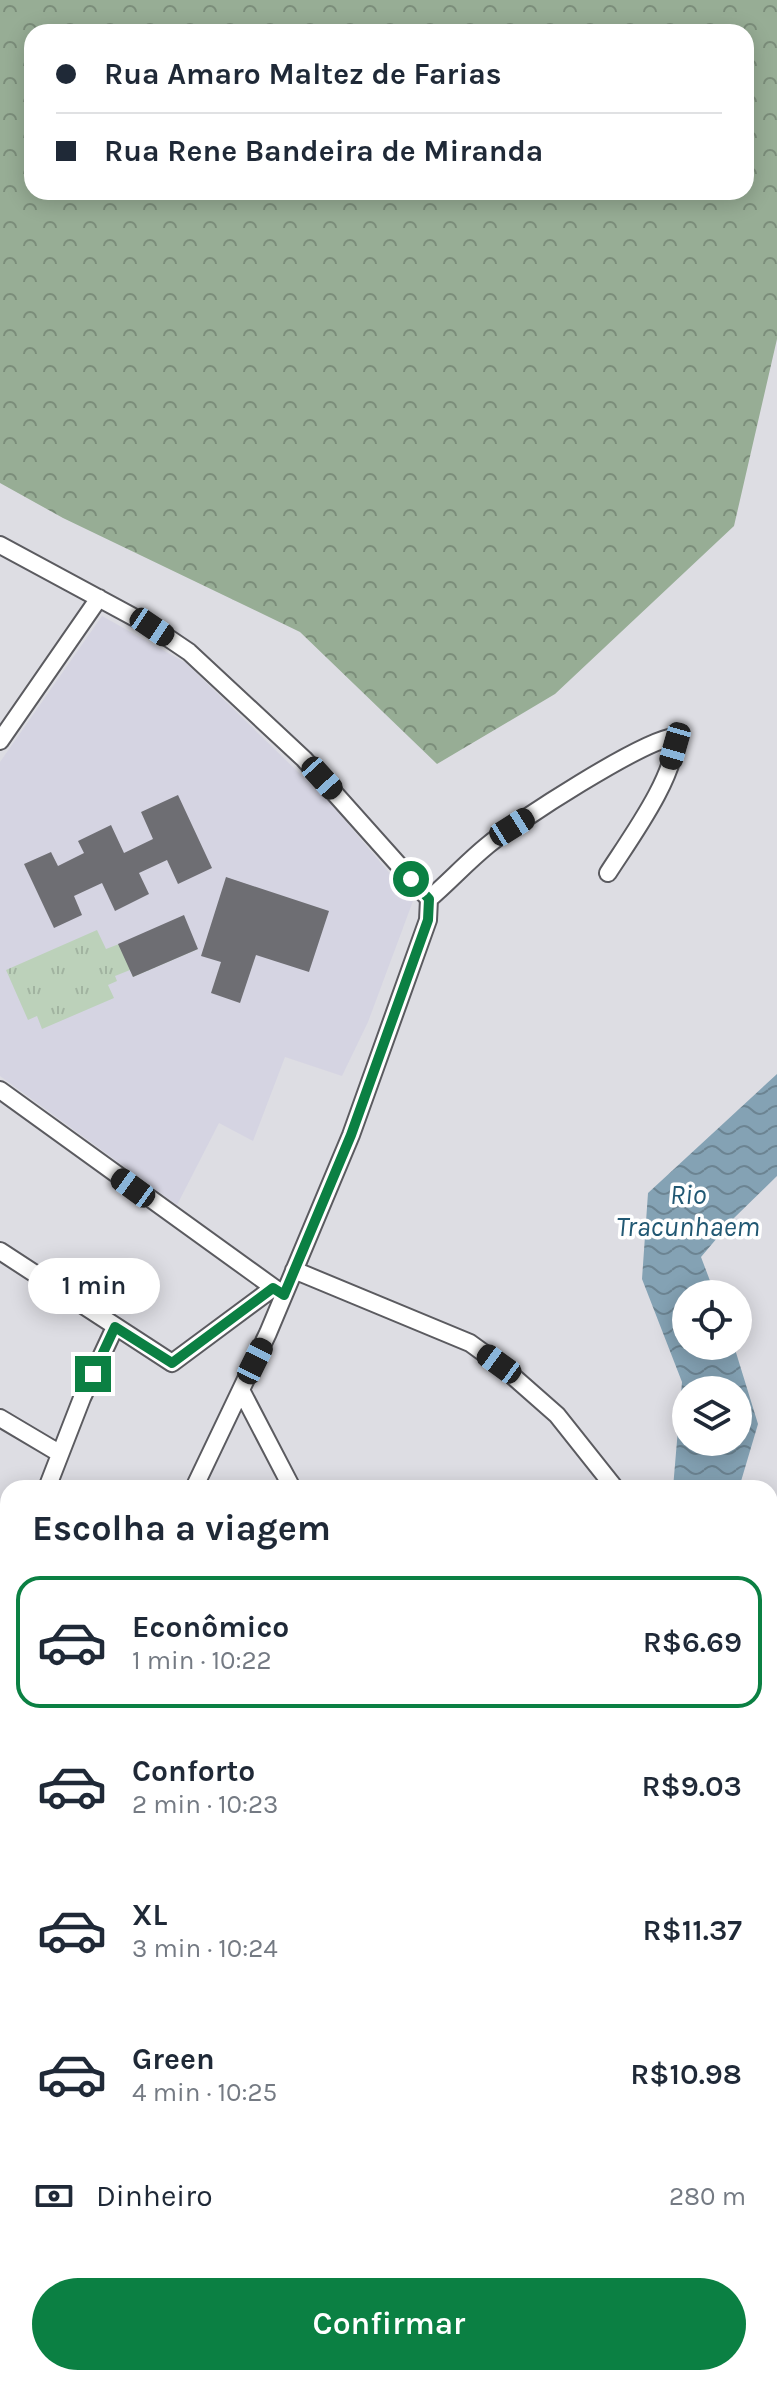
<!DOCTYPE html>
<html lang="pt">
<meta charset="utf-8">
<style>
body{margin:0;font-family:Karla,sans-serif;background:#f2f2f3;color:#1f2937;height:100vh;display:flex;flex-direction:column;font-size:30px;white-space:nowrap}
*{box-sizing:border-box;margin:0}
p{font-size:26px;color:#747a83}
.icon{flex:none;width:44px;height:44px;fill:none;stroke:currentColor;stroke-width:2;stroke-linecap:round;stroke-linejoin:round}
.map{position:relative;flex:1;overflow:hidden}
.side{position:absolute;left:0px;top:1480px;width:778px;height:906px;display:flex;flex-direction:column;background:#fff;border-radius:24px 24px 0 0;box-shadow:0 4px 20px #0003}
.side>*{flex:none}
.hud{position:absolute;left:24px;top:24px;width:730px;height:176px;border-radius:24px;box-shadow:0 4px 20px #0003;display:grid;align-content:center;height:176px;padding:0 32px;background:#fff}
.buttons{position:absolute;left:672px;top:1280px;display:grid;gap:16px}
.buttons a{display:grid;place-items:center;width:80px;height:80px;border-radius:50%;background:#fff;box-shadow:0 4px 20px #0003;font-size:40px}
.end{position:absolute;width:36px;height:36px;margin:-18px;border:10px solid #0b8043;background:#fff;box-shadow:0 0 0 4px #fff}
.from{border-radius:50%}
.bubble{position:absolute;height:56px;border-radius:28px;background:#fff;box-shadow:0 4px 20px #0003;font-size:26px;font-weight:600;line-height:56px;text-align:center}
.car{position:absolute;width:24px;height:48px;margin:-24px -12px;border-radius:10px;box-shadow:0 0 6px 2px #0007;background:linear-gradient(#222 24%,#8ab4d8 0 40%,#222 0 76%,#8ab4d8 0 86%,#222 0)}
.hud b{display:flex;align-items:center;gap:28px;height:76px;font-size:30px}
.hud b+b{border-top:2px solid #e0e1e3}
.hud i{width:20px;height:20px;background:#1f2937}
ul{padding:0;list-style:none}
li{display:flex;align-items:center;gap:24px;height:132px;margin:0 16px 12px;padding:0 16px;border:4px solid transparent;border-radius:24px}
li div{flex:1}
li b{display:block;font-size:30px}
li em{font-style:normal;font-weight:600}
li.active{border-color:#0b8043}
li>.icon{width:72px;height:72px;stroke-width:1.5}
h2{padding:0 32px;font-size:36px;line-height:96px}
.pay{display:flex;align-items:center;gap:20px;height:88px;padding:0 32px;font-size:30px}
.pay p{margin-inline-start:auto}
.cta{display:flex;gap:16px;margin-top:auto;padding:16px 32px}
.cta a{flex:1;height:92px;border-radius:48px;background:#0b8043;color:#fff;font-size:32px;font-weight:600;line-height:92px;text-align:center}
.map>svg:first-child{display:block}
.built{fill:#d5d4e2}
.forest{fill:url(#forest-crowns);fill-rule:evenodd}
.park{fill:url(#park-tufts)}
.water{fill:url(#water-waves);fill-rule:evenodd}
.building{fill:#6e6e73}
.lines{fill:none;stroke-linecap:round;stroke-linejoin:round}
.street-casing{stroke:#5b5b60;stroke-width:20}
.secondary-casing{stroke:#5b5b60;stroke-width:26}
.street{stroke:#fff;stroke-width:16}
.secondary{stroke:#fff;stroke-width:22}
.route{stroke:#0b8043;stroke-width:10}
.labels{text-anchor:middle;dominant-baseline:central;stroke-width:7;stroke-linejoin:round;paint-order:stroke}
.water-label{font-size:28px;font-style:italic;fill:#215873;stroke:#fff}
</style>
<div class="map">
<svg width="777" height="2385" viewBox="0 0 777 2385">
<defs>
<pattern id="forest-crowns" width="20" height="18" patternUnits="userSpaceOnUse" patternTransform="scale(2)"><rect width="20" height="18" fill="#97ad95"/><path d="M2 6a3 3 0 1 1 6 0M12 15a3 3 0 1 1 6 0" fill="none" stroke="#7b8d7a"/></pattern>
<pattern id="park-tufts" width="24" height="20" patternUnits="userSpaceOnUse" patternTransform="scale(2)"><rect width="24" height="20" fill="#bcd1ba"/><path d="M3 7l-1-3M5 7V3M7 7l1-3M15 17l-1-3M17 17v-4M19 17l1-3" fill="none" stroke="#a1b3a0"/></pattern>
<pattern id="water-waves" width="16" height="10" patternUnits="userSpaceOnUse" patternTransform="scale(2)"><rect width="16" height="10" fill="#84a2b4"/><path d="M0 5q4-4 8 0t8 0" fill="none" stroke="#6c8492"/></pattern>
</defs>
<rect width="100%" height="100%" fill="#dddde3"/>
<path class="built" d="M102,616L186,663L332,805L413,901L368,1022L342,1076L285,1057L253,1141L219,1123L177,1205L0,1076V762Z"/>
<path class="forest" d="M0,0H777V339L734,526L555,694L437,764L300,632L63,518L0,483ZM32,32H746V192H32Z
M17,2378H728V2385H0V2380Z"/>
<path class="park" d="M97,930L106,949L119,944L198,949L133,977L130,970L115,976L117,981L108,985L114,998L42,1029L37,1016L28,1020L6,970Z"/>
<path class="water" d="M777,1074V1176L734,1218L701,1257L715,1294H686V1346H734L758,1424L739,1488H673L682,1382L642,1279L648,1193ZM686,1390H738V1442H686Z
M770,1792L777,1794V1871L770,1863Z
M777,2319V2385H728L730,2378H770V2328Z"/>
<path class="building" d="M178,795L212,868L178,884L167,860L139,873L149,894L115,911L102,883L74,896L82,915L54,928L24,864L51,852L58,866L84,853L78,841L111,825L124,853L153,839L141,812Z
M226,877L329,911L309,972L256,955L240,1003L211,993L221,962L201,956Z
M184,915L198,949L133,977L118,944Z"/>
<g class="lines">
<defs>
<path id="street" d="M0,545L152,627L189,652L304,759L429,899
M0,741L99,598
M429,899C449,882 467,862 488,845C516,822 643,740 674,737C680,771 627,843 608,873
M0,1090L284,1295
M0,1251L172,1363L273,1288
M294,1270L470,1343L499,1364L557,1415L615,1488
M241,1390L292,1488
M0,1418L59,1453
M47,1488L82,1398L115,1327
M194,1488L268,1333L351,1135L428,920L429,899
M0,1543L8,1544
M0,1649L8,1624
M0,1669L8,1670
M0,1747L8,1749
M0,1948L8,1929"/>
<path id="secondary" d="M770,2215L777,2222
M0,2290L8,2288"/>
</defs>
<use href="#street" class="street-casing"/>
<use href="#secondary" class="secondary-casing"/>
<use href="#street" class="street"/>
<use href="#secondary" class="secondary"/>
</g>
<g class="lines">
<path class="route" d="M93,1374L115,1327L172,1363L273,1288L284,1295L351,1135L428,920L429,899L411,879"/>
</g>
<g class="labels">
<g class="water-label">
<text x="688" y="1194">Rio<tspan x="688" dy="32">Tracunhaem</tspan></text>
</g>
</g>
</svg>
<div class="buttons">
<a><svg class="icon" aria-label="locate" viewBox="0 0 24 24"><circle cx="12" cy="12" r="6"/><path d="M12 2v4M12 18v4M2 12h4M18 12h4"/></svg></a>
<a><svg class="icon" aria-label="layers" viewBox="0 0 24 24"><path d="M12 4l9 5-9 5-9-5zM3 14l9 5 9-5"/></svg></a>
</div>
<i class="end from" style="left:411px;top:879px"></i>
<i class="end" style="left:93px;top:1374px"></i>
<div class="bubble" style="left:28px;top:1258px;width:132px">1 min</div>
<i class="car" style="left:152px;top:627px;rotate:124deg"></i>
<i class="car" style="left:675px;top:746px;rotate:196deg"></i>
<i class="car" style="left:322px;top:778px;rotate:138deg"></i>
<i class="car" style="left:512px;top:827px;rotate:58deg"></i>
<i class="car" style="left:133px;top:1188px;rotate:306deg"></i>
<i class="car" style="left:255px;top:1361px;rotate:26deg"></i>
<i class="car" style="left:499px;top:1364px;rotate:306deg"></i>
<div class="hud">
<b><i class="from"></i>Rua Amaro Maltez de Farias</b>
<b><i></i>Rua Rene Bandeira de Miranda</b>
</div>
<section class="side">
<h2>Escolha a viagem</h2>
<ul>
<li class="active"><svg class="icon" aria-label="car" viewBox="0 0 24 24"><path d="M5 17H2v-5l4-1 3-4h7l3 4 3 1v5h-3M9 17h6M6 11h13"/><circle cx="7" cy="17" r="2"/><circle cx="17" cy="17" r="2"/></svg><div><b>Econômico</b><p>1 min · 10:22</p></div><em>R$6.69</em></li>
<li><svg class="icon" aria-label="car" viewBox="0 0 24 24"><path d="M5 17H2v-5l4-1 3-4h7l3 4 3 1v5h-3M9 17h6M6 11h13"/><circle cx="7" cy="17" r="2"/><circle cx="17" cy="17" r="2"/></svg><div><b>Conforto</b><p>2 min · 10:23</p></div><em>R$9.03</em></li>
<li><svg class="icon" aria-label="car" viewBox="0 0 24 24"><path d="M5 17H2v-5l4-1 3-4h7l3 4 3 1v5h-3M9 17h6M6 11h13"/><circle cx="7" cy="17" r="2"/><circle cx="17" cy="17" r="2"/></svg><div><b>XL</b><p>3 min · 10:24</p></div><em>R$11.37</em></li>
<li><svg class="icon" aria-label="car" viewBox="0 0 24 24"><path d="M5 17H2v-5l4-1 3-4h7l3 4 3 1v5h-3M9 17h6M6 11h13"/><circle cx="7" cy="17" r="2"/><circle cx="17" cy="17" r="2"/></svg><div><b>Green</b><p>4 min · 10:25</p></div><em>R$10.98</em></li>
</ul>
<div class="pay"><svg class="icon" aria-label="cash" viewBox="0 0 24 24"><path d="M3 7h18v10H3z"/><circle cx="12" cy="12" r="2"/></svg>Dinheiro<p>280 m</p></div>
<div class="cta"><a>Confirmar</a></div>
</section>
</div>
